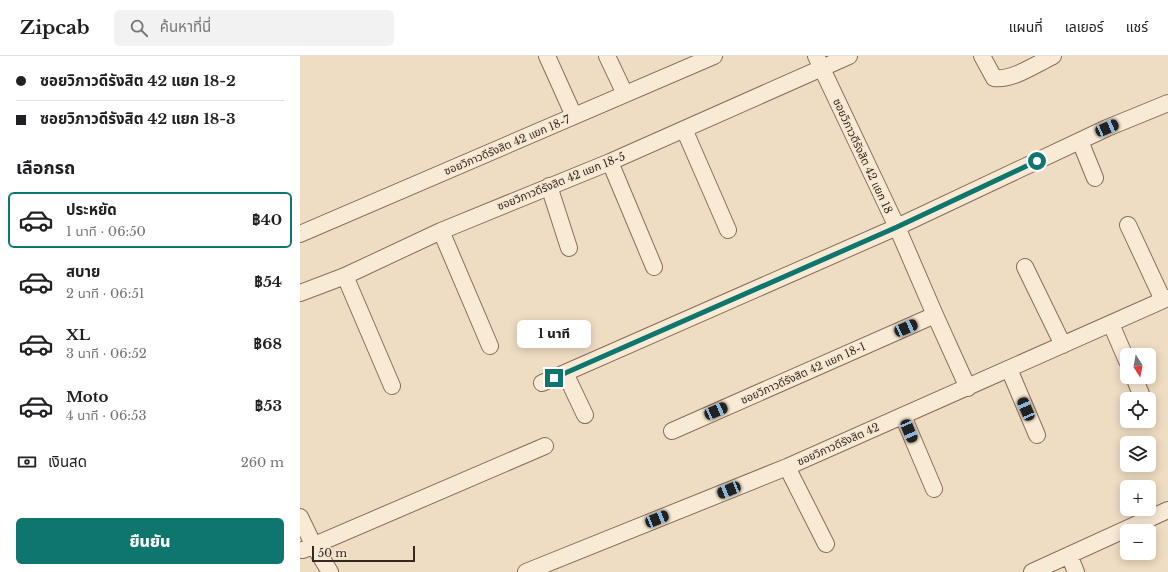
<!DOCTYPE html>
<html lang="th">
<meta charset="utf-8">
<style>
body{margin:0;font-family:"Libre Baskerville","Noto Sans Thai",serif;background:#f2f2f2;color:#202124;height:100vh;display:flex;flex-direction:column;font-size:15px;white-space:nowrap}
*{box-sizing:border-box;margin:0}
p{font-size:13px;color:#757577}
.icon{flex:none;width:22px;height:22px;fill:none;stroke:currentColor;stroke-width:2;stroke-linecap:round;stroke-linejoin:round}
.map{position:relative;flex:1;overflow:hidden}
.drawer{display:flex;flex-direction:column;background:#fff;width:300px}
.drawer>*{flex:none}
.guide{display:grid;align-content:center;height:88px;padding:0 16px;background:#fff}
.needle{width:26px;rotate:169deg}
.controls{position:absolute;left:820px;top:292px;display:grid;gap:8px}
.controls a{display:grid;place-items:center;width:36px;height:36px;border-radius:6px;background:#fff;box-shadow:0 2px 10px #0003;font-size:20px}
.scale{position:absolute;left:12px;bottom:10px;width:103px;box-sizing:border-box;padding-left:4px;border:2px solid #38271e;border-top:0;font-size:11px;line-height:14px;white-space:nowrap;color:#38271e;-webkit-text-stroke:3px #f6e7d3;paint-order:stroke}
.end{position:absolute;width:18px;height:18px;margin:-9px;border:5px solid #0f766e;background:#fff;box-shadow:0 0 0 2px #fff}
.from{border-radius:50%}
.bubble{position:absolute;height:28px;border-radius:6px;background:#fff;box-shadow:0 2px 10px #0003;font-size:13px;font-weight:800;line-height:28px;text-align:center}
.car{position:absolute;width:12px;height:24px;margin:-12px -6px;border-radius:5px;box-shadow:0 0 3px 1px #0007;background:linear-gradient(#222 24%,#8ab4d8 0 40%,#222 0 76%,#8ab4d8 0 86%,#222 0)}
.guide b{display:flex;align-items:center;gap:14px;height:38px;font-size:15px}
.guide b+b{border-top:1px solid #e0e0e0}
.guide i{width:10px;height:10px;background:#202124}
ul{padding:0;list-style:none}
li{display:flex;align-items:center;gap:12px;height:56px;margin:0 8px 6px;padding:0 8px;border:2px solid transparent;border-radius:6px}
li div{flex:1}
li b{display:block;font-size:15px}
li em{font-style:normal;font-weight:800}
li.selected{border-color:#0f766e}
li>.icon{width:36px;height:36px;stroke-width:1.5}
h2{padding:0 16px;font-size:18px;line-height:48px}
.pay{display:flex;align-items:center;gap:10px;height:44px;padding:0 16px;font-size:15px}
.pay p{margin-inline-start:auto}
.cta{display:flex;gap:8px;margin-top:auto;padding:8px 16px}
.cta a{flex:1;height:46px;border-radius:6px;background:#0f766e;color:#fff;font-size:16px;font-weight:800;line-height:46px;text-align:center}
header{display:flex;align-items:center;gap:24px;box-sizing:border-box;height:56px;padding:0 20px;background:#fff;border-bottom:1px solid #e0e0e0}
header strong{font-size:19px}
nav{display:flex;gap:22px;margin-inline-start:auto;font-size:14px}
.search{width:280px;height:36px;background:#f2f2f2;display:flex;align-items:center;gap:10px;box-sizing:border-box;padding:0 14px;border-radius:6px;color:#757577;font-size:15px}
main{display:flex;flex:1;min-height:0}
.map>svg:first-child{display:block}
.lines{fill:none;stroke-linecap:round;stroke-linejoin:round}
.minor-casing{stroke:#896d5a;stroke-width:18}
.minor{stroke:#f9ead6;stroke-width:16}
.route{stroke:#0f766e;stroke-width:5}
.labels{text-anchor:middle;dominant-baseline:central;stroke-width:3;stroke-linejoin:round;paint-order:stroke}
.street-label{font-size:11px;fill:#38271e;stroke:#f6e7d3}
</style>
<header>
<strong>Zipcab</strong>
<div class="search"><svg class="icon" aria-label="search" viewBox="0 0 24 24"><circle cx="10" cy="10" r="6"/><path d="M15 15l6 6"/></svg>ค้นหาที่นี่</div>
<nav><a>แผนที่</a><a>เลเยอร์</a><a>แชร์</a></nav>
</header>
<main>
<section class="drawer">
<div class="guide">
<b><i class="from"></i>ซอยวิภาวดีรังสิต 42 แยก 18-2</b>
<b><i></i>ซอยวิภาวดีรังสิต 42 แยก 18-3</b>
</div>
<h2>เลือกรถ</h2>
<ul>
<li class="selected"><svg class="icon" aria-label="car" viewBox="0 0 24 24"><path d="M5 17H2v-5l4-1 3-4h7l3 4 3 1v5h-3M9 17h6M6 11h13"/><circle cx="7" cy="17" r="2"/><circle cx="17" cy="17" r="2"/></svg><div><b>ประหยัด</b><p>1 นาที · 06:50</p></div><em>฿40</em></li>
<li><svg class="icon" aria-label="car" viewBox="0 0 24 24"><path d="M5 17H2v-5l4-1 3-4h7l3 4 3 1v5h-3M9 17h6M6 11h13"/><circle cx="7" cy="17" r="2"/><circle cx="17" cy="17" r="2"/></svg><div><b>สบาย</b><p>2 นาที · 06:51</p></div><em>฿54</em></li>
<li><svg class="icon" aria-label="car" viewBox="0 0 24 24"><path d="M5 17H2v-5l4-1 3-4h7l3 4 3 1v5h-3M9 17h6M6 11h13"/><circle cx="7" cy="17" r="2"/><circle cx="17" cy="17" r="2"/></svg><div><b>XL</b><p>3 นาที · 06:52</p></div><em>฿68</em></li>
<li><svg class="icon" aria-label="car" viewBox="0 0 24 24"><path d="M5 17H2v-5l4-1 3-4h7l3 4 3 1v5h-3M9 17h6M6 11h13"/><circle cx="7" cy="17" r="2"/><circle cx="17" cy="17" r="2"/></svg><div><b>Moto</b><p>4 นาที · 06:53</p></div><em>฿53</em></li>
</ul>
<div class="pay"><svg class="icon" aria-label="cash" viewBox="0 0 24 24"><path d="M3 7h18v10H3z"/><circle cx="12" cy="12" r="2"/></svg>เงินสด<p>260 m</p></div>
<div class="cta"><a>ยืนยัน</a></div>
</section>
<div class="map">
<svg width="868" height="516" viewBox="0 0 868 516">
<rect width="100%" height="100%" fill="#eedcc3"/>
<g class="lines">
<defs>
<path id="minor" d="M247,0L274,60
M307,0L325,38
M516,0L597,171L635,259L668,332
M682,0L694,22C712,25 736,8 753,0
M384,73L428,174
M780,85L795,122
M310,106L354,211
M249,130L269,192
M828,169L863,244
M141,175L190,290
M0,178L414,0
M725,211L763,289
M45,220L92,330
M0,237L45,220L141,175L310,106L549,0
M811,268L827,305
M709,313L737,379
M265,317L285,359
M834,321L843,343
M242,327L597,171L807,72L868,47
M603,360L634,433
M372,375L635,259
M487,411L526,488
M0,461L14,490L30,516
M3,494L245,390
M769,499L776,516
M226,516L487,411L868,242
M732,516L868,454"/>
</defs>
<use href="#minor" class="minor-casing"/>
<use href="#minor" class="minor"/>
</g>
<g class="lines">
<path class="route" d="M254,322L597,171L737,105"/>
</g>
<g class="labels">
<g class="street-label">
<text transform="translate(207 89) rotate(-23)">ซอยวิภาวดีรังสิต 42 แยก 18-7</text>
<text transform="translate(563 100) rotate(65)">ซอยวิภาวดีรังสิต 42 แยก 18</text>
<text transform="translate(261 125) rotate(-22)">ซอยวิภาวดีรังสิต 42 แยก 18-5</text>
<text transform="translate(503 317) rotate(-24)">ซอยวิภาวดีรังสิต 42 แยก 18-1</text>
<text transform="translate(538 388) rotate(-24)">ซอยวิภาวดีรังสิต 42</text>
</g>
</g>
</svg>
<div class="controls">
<a><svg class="needle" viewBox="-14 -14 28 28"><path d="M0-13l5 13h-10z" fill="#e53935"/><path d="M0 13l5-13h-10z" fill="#757577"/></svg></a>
<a><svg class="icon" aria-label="locate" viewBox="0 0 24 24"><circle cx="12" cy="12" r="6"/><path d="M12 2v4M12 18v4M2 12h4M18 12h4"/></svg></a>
<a><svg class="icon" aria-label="layers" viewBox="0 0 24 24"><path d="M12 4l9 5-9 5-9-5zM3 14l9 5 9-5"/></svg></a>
<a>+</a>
<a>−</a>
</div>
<div class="scale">50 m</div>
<i class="end from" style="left:737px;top:105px"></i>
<i class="end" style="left:254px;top:322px"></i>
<div class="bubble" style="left:217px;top:264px;width:74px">1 นาที</div>
<i class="car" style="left:807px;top:72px;rotate:67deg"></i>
<i class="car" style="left:606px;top:272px;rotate:66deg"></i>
<i class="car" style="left:726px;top:353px;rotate:337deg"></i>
<i class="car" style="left:416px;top:355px;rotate:66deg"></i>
<i class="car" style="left:609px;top:375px;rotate:157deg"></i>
<i class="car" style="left:429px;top:434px;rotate:248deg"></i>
<i class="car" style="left:357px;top:463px;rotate:68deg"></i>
</div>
</main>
